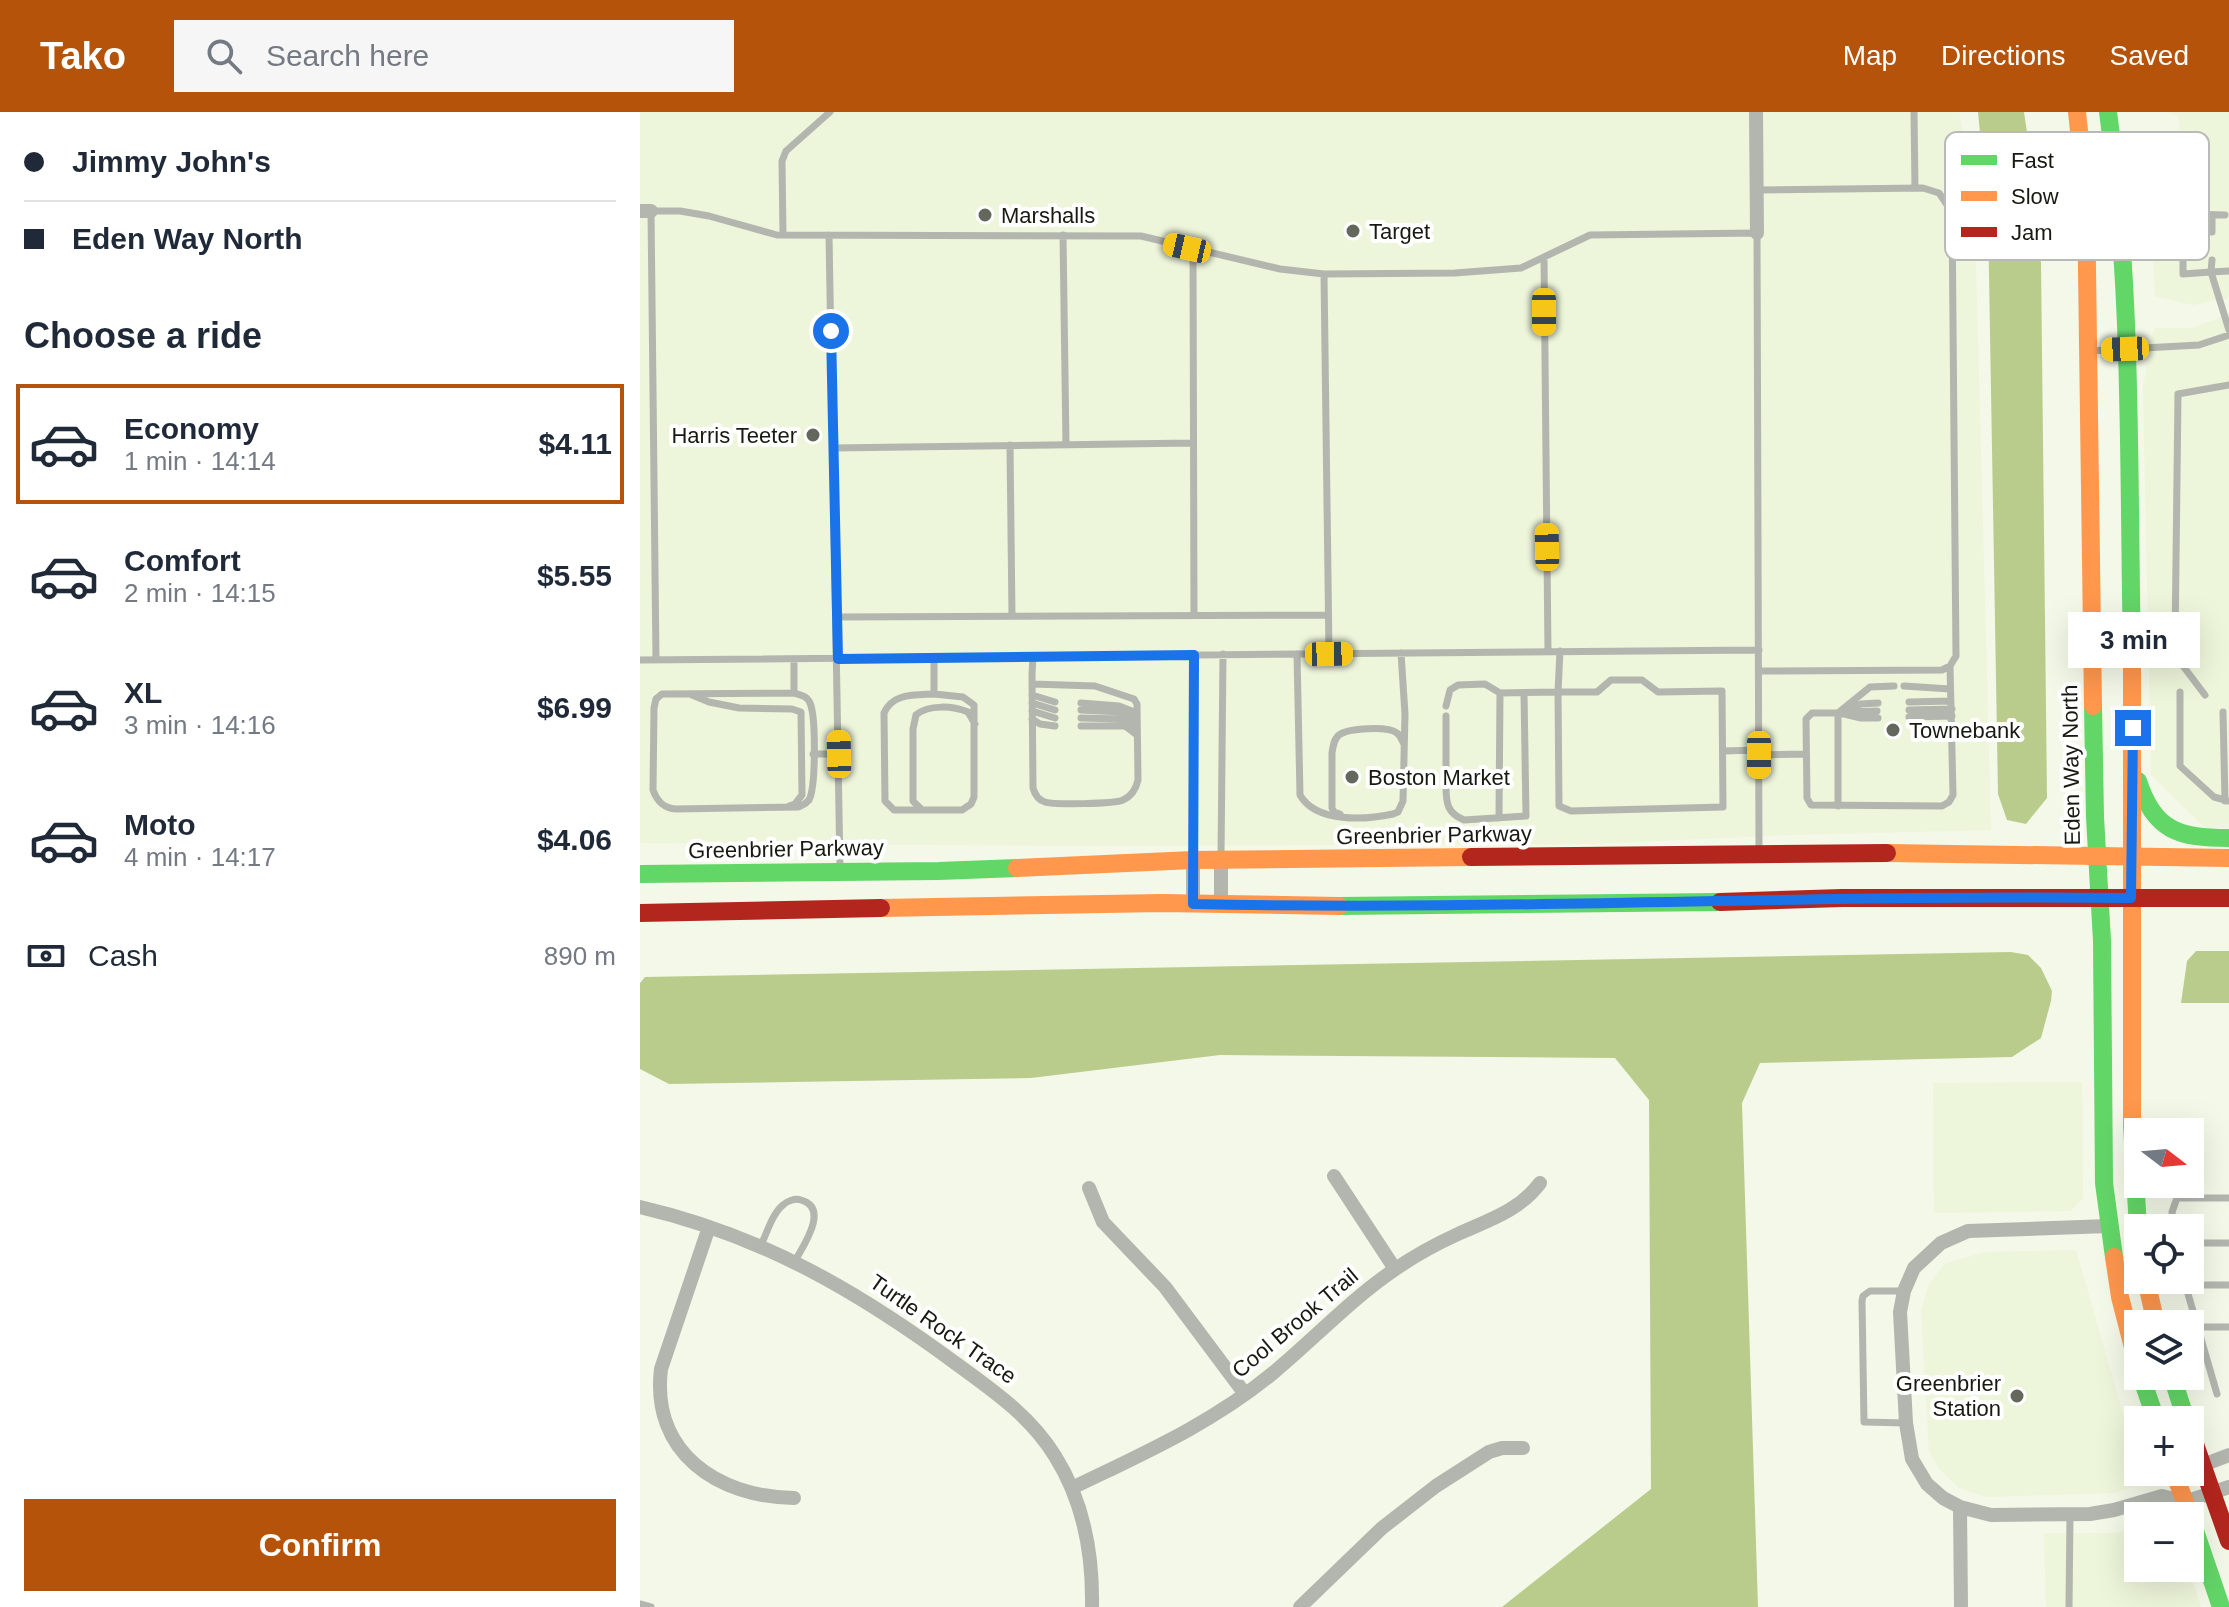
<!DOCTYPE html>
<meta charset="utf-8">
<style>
body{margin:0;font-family:Arial,sans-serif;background:#f6f6f7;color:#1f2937;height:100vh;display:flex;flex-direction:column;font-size:30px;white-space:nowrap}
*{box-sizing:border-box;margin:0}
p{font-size:26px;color:#747a83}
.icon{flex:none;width:44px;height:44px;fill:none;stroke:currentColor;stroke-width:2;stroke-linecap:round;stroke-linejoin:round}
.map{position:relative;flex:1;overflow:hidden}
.panel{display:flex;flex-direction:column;background:#fff;width:640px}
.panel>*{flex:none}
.banner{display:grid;align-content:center;height:176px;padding:0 24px;background:#fff}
.needle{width:52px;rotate:106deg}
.controls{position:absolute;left:1484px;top:1006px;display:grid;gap:16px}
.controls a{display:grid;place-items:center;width:80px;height:80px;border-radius:0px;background:#fff;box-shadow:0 8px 32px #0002;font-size:40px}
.end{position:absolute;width:36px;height:36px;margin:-18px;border:10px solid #1a73e8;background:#fff;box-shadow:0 0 0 4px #fff}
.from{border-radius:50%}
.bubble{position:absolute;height:56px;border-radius:0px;background:#fff;box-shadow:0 8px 32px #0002;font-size:26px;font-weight:800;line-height:56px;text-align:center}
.car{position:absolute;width:24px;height:48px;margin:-24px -12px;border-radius:10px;box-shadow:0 0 6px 2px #0007;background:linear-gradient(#f5c518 24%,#345 0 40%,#f5c518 0 76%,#345 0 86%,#f5c518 0)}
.banner b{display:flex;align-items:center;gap:28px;height:76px;font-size:30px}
.banner b+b{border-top:2px solid #e0e1e3}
.banner i{width:20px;height:20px;background:#1f2937}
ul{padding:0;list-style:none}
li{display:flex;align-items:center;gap:24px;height:120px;margin:0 16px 12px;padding:0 8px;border:4px solid transparent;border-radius:0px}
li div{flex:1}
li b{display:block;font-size:30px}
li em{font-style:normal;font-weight:800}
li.current{border-color:#b45309}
li>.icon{width:72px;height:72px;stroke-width:1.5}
h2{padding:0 24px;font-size:36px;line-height:96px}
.pay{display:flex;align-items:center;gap:20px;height:88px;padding:0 24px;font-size:30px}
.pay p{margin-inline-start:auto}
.cta{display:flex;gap:16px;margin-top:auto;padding:16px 24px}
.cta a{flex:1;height:92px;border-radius:0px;background:#b45309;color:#fff;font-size:32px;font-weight:800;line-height:92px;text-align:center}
header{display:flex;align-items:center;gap:48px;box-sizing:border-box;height:112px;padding:0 40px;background:#b45309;color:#fff}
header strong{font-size:38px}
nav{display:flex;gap:44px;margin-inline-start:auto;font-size:28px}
.search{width:560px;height:72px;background:#f6f6f7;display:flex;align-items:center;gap:20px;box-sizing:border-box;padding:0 28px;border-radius:0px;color:#747a83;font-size:30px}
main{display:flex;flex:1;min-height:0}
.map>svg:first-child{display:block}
.built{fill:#edf5da}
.water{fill:#bacc8c}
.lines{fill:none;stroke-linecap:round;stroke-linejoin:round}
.lane{stroke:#b3b6ae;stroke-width:7}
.street{stroke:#b3b6ae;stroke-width:14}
.fast{stroke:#63d668;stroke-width:18}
.slow{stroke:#ff974d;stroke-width:18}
.jam{stroke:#b3261e;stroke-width:18}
.route{stroke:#1a73e8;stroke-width:10}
.poi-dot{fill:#64685c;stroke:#fff;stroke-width:3}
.labels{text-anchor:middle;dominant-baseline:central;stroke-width:8;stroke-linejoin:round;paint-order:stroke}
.poi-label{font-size:22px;fill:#171a10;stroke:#fff;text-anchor:start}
.street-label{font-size:22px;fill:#171a10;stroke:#fff}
.key{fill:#fff;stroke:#b9bab7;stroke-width:2}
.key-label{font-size:22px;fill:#171a10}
</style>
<header>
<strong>Tako</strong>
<div class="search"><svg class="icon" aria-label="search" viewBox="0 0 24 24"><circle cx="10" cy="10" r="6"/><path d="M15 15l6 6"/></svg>Search here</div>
<nav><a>Map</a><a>Directions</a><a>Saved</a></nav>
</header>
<main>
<section class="panel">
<div class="banner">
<b><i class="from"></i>Jimmy John's</b>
<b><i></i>Eden Way North</b>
</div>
<h2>Choose a ride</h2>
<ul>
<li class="current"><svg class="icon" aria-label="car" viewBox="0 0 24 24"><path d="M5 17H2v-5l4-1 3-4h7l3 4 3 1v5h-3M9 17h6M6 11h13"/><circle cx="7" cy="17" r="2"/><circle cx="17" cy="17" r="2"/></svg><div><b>Economy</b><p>1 min · 14:14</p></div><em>$4.11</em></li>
<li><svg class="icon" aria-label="car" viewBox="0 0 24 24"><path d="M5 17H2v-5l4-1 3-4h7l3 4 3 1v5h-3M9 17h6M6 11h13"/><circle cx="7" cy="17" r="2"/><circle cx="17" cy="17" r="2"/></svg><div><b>Comfort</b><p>2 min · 14:15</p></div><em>$5.55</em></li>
<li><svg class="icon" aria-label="car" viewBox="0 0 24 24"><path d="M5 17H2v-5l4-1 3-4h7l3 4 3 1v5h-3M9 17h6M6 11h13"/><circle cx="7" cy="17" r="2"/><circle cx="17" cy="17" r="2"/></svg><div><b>XL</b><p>3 min · 14:16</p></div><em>$6.99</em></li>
<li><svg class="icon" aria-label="car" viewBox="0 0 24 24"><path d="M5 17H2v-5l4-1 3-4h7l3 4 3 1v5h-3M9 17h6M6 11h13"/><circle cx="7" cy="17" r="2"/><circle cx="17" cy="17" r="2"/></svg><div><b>Moto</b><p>4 min · 14:17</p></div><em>$4.06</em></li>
</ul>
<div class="pay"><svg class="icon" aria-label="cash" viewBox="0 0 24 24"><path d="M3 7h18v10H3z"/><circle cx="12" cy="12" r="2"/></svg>Cash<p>890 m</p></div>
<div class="cta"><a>Confirm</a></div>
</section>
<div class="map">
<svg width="1589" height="1495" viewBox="0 0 1589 1495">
<rect width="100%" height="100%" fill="#f3f8e8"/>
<path class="built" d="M0,0H1319L1334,77L1351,718L1149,723L949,732L472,734L0,731Z
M1529,0H1589V186L1552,193L1515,184L1510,84H1542L1539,5Z
M1589,202V716H1565L1511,663L1503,275L1514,216H1552Z
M1442,970L1443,1086L1431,1099L1294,1101L1293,971Z
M1436,1138L1503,1372L1474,1381L1345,1385L1319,1376L1300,1358L1289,1339L1281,1198L1288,1174L1304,1152L1345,1140Z
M1498,1415V1456H1548L1561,1495H1406L1404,1421H1476Z"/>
<path class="water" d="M1338,0H1384L1395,74L1401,151L1407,686L1386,712L1367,708L1358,682L1348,105Z
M1556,839H1589V891H1541L1547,849Z
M1371,840L1388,843L1401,856L1412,879L1411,889L1401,926L1372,945L1120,951L1102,991L1118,1495H862L1011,1377L1009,988L975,946L580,943L391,966L29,972L0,957V871L5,865Z"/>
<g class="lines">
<path class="lane" d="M1274,0L1275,76
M1117,78L1283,76L1299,81L1312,100L1316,544L1310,554L1313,683L1309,690L1302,694L1171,693L1167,686L1166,607L1172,601H1198V694
M1481,101L1543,102V162L1571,160L1589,218
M1547,102L1585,103
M1551,102V57
M1572,120V103
M143,123L142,49L146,39L190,0
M189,123L200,758
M423,123L426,333
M553,137L554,503
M904,146L908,540
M1572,148L1571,160L1589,159
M684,162L689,542
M1449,239L1559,233L1589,223
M370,333L372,504
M193,336L552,331
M197,505L688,503
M657,542L660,683C676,711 725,708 753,702L758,700L763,689L765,602L761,541
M154,547V581
M0,548L1119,538
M16,548L11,99H40L69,104L137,123L501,124L640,157L684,162L815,161L881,156L950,123L1117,121L1119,741
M1119,559L1302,558L1310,554
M971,568H1002L1018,580L1082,579L1083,695L931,699L919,694L918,580H957Z
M392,572L455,574L494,587L497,592L498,668C496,677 492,684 483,688C474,692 414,693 405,690C398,688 395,683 393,676L392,562L393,544
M1264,574L1310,577
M1540,580V654L1574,685L1589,689
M154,581C161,583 167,584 170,591C176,605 176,675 169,688C165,693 163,693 158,695L36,697C23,696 17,689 13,678L14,596L16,587L22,582Z
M294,582L323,585L334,593V685L331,692L322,698H254L245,689L244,601C253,581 274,583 294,582Z
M294,582V546
M52,583L69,590L99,596L152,597L161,600L162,683L155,692L149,694
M392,583L415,590
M1565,583L1540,550L1535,532L1538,282L1589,273
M1269,590L1311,589
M392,591L415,598
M441,591L479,594L497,601
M806,594L810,578L818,573L845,572L860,581L918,580L920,539
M441,598L481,600L497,608
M1269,598L1312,597
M392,599L415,606
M1200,600L1221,592L1238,591
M1208,600L1237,599
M1583,600L1585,689
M1198,601L1230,575L1254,574
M1200,601L1221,606H1238
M1269,605L1312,604
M441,606L481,607L497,614
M392,607L400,612L415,614
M441,614H485L497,623
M1083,639L1119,638
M173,642H199
M1119,643L1166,642
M806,661V604
M806,674C806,691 807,701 824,708L886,704L884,581
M281,697L273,689V617L276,603C289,592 313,594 328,600L335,612
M700,702L694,700L692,696V641C693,634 694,627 699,623C708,616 748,614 757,621C761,624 762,629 764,632
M859,706L860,581
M581,746L583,542
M553,748L554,543
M1535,1116L1532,1100L1537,1086H1589
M1550,1131H1589
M121,1133C127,1121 132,1102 143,1093C147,1089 155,1086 161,1088C190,1096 163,1134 155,1149
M1544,1168L1577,1282
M1264,1179H1230L1223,1184L1222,1189L1224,1310L1266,1311
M1511,1179L1545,1173H1589
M1557,1215H1589
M0,1492L11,1495
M1429,1495L1430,1402"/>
<path class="street" d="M1116,0L1117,121
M0,99H11
M553,792V748
M581,792V748
M694,1064L755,1157
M449,1076L463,1110L525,1175L605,1282
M0,1095C122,1123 219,1180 318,1253C355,1280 391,1305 415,1344C444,1390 453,1442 452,1495
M1469,1114L1328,1119L1301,1131L1274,1156L1264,1179L1260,1200L1266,1311L1272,1347L1287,1372L1303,1386L1320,1395L1351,1403L1450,1402L1474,1398L1522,1384L1545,1390L1589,1375
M69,1115L21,1257C11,1340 77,1385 154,1386
M1550,1358L1589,1343
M432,1376C502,1342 573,1311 633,1261C674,1227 710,1188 754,1158C774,1144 796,1132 818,1122C849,1108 879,1099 900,1071
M1320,1395L1321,1495
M660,1495L742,1416L796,1374L849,1340L862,1336H883"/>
<path class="fast" d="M1468,0C1493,178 1488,359 1492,539
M1453,594L1455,705L1462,829L1464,1071L1474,1145
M1498,669C1514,719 1539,726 1589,726
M0,762L299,759L377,756
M699,794L1080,790
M1492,1013L1498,1116
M1501,1264L1516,1308
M1532,1264L1546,1308
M1550,1404L1581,1495"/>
<path class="slow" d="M1437,0L1446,85L1453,594
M1492,539V1013
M1247,741L1589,746
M377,756L553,748L831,745
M241,796L522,791L699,794
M1474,1145L1480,1185L1498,1255
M1506,1168L1516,1212
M1534,1360L1550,1404"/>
<path class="jam" d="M831,745L1247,741
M1080,790L1202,786H1589
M0,801L241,796
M1550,1318L1589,1429"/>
</g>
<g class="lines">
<path class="route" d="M191,219L198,547L554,543L553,792C866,799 1179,782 1491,786L1493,616"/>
</g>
<g class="poi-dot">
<circle cx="345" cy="103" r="8"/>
<circle cx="713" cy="119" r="8"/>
<circle cx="173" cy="323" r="8"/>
<circle cx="1253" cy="618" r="8"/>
<circle cx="712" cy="665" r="8"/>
<circle cx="1377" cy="1284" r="8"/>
</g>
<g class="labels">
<g class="poi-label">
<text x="361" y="103">Marshalls</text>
<text x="729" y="119">Target</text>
<text x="157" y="323" text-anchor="end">Harris Teeter</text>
<text x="1269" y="618">Townebank</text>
<text x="728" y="665">Boston Market</text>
<text x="1361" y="1271" text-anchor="end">Greenbrier<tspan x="1361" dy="25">Station</tspan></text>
</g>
<g class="street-label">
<text transform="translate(1431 653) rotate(-91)">Eden Way North</text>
<text transform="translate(794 723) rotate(-1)">Greenbrier Parkway</text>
<text transform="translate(146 737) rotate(-1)">Greenbrier Parkway</text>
<text transform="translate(655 1211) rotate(-40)">Cool Brook Trail</text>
<text transform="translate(303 1217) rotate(35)">Turtle Rock Trace</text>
</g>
</g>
<rect x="1305" y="20" width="264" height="128" rx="12" class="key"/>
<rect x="1321" y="43" width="36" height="10" fill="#63d668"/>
<rect x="1321" y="79" width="36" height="10" fill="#ff974d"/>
<rect x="1321" y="115" width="36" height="10" fill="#b3261e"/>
<g class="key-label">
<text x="1371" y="56">Fast</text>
<text x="1371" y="92">Slow</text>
<text x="1371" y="128">Jam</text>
</g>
</svg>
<div class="controls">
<a><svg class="needle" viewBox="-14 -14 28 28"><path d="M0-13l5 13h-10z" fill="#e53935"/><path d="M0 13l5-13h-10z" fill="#747a83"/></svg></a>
<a><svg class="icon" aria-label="locate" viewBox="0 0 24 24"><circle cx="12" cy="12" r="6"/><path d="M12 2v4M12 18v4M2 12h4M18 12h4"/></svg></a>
<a><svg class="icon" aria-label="layers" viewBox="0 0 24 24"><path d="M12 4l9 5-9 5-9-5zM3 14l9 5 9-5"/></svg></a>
<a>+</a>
<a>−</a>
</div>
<i class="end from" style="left:191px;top:219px"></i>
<i class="end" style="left:1493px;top:616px"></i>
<div class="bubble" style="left:1428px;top:500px;width:132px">3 min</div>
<i class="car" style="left:547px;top:136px;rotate:283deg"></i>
<i class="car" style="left:904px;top:200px;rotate:180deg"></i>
<i class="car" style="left:1485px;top:237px;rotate:268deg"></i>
<i class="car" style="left:907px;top:435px;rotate:359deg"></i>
<i class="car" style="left:689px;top:542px;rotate:89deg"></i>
<i class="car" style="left:199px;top:642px;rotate:359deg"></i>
<i class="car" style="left:1119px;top:643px;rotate:180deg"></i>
</div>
</main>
